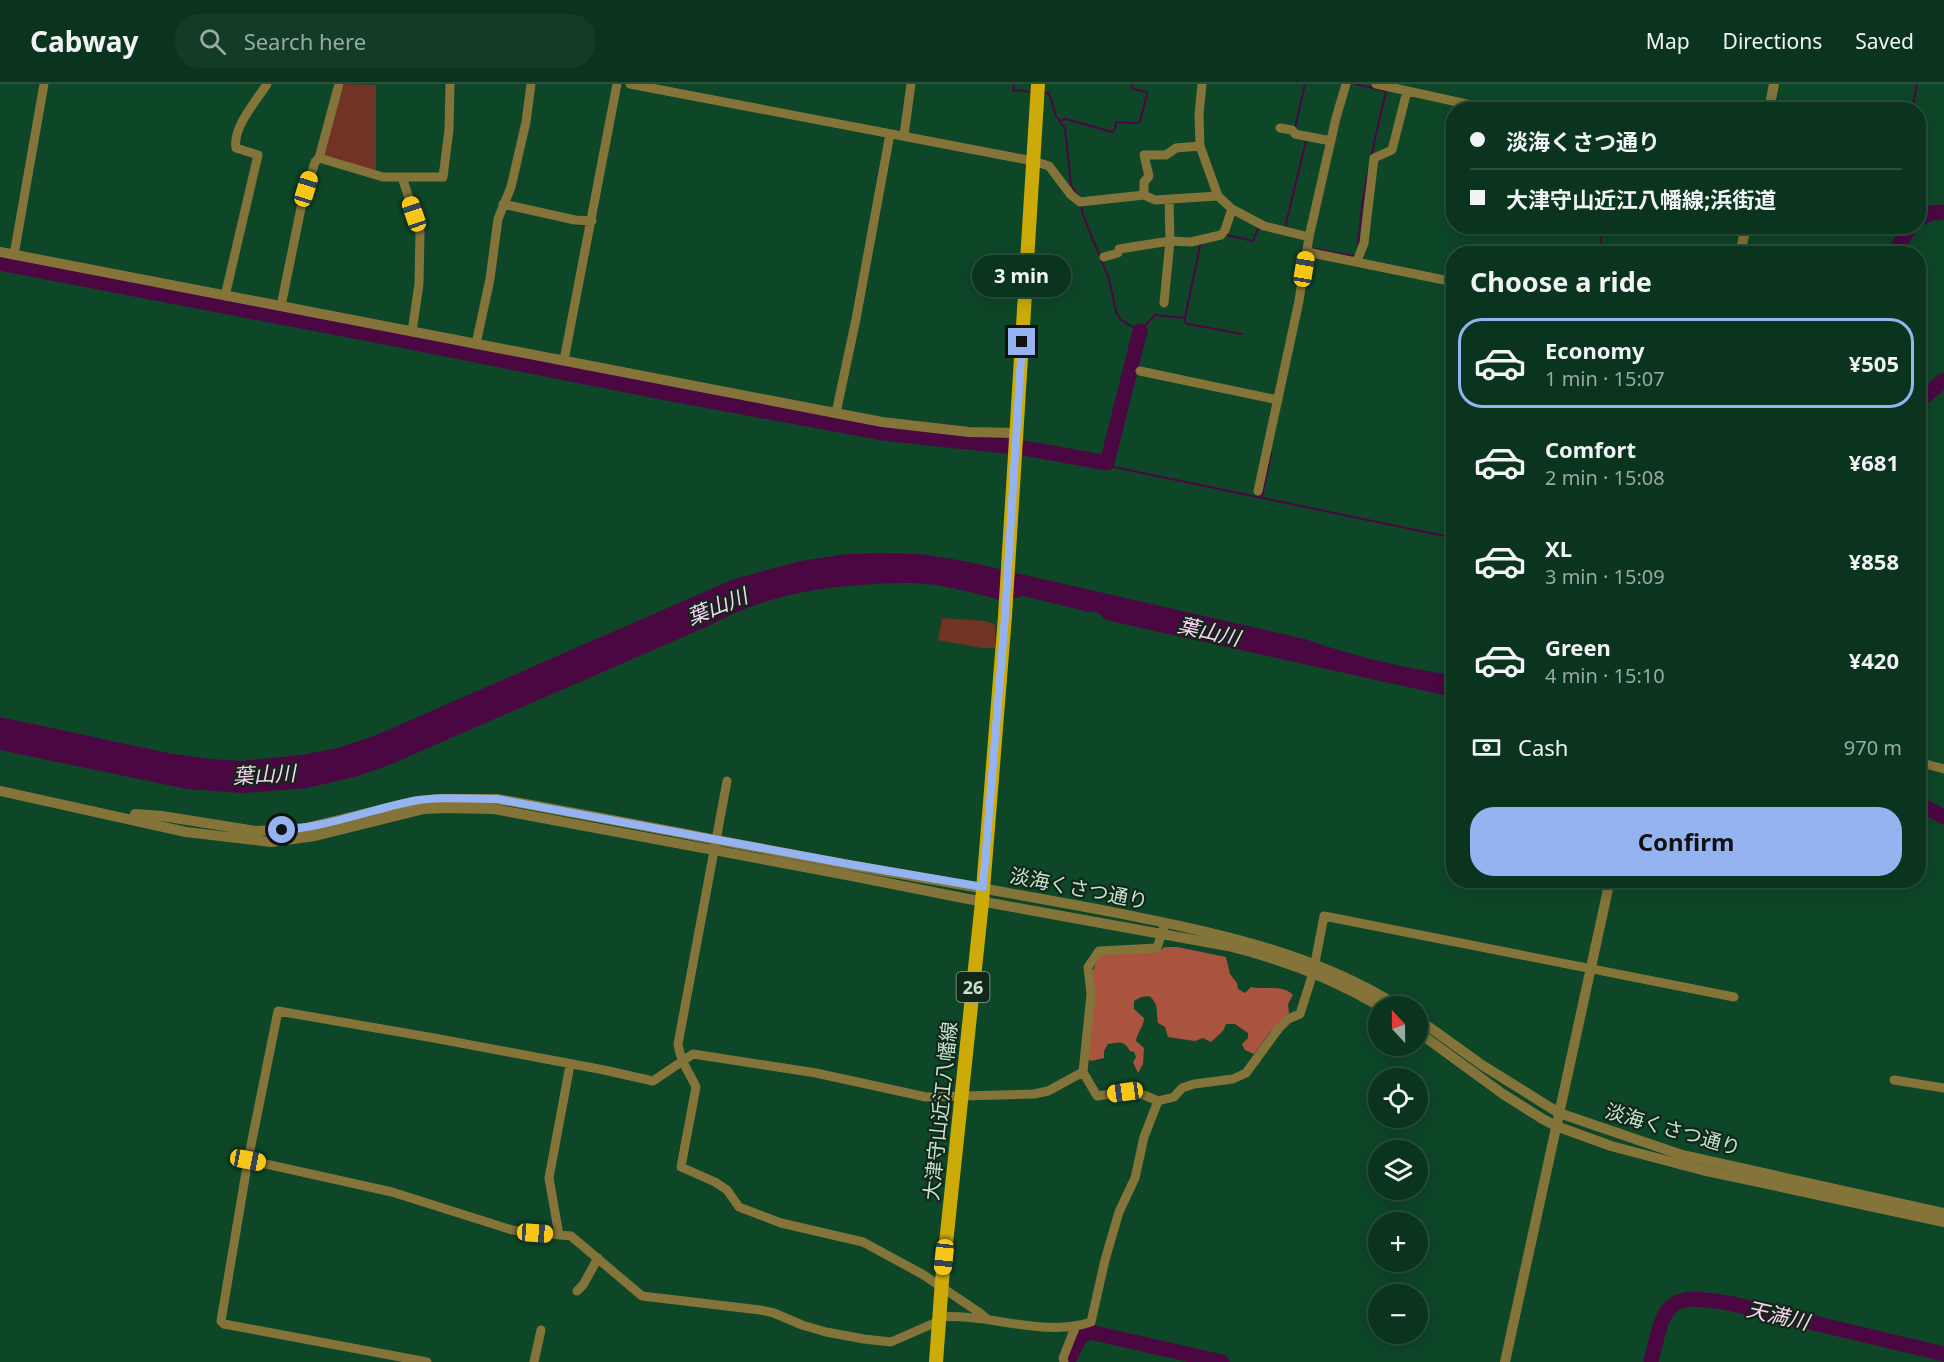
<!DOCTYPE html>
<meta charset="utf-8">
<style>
body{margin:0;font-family:"Noto Sans","Noto Sans JP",sans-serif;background:#133c27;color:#f1f3f6;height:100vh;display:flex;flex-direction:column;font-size:22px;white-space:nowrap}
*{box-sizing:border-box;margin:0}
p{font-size:20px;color:#99aaa4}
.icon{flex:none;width:33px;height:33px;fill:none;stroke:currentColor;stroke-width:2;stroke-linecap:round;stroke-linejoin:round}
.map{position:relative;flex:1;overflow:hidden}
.sheet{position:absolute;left:1446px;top:162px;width:480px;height:642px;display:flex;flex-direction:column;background:#0a341e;border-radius:24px;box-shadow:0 3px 15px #0003,0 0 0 2px #2a4f3c}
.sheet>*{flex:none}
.top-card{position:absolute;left:1446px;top:18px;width:480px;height:132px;border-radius:24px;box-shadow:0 3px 15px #0003,0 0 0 2px #2a4f3c;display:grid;align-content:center;height:132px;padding:0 24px;background:#0a341e}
.needle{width:39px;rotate:338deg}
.buttons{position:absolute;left:1368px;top:912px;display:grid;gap:12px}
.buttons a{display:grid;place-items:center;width:60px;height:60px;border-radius:50%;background:#0a341e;box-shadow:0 3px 15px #0003,0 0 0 2px #2a4f3c;font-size:30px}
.end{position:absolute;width:27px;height:27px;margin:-14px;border:8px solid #95b2f1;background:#111;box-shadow:0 0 0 3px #111}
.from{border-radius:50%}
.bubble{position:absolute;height:42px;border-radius:21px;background:#0a341e;box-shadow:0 3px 15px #0003,0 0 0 2px #2a4f3c;font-size:20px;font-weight:700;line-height:42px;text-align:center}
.car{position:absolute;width:18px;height:36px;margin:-18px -9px;border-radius:8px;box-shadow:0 0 4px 2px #0007;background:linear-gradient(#f5c518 24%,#345 0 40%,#f5c518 0 76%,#345 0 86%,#f5c518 0)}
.top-card b{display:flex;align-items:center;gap:21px;height:57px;font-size:22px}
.top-card b+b{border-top:2px solid #2a4f3c}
.top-card i{width:15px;height:15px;background:#f1f3f6}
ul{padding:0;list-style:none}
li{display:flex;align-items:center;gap:18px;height:90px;margin:0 12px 9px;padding:0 12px;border:3px solid transparent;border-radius:24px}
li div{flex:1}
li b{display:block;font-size:22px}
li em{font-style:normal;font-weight:700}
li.current{border-color:#95b2f1}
li>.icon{width:54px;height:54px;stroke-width:1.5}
h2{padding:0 24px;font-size:27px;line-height:72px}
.pay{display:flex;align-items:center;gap:15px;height:66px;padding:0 24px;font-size:22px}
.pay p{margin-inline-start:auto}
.button{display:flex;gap:12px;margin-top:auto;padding:12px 24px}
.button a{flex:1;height:69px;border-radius:24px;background:#95b2f1;color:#111;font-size:24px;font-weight:700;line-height:69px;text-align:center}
header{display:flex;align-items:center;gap:36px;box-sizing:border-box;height:84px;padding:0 30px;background:#0a341e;border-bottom:2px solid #2a4f3c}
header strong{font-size:28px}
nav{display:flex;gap:33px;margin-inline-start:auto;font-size:21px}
.search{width:420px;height:54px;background:#133c27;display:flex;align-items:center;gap:15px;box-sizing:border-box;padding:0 21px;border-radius:24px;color:#99aaa4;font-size:22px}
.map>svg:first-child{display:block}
.green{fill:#713324}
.forest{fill:#aa533e}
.water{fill:#4b0742}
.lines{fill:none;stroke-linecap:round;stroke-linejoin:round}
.stream{stroke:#4b0742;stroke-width:2}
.river{stroke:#4b0742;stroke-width:15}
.minor{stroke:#84743a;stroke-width:9}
.tertiary{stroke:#84743a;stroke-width:10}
.primary{stroke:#ccab08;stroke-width:14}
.route{stroke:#95b2f1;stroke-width:8}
.labels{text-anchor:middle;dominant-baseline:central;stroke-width:4.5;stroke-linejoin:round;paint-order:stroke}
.shield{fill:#112719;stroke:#90a998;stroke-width:1.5}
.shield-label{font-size:18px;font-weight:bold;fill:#c6e1ce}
.street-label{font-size:20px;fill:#c6e1ce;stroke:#112719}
.water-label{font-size:21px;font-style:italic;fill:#fbd3f1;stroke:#112719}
</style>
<header>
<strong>Cabway</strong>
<div class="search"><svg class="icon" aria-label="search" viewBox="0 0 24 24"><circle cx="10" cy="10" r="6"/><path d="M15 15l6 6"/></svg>Search here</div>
<nav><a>Map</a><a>Directions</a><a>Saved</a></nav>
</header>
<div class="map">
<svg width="1944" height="1278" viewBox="0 0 1944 1278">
<rect width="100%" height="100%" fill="#0e4628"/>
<path class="green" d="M344,0L376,1V87L322,71Z
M942,534L985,537L995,540V564H983L938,556Z"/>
<path class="forest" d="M1164,863H1177L1226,873L1230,890L1237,899L1238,905L1245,909L1251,903C1265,906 1283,900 1293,911L1288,920L1289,929L1270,948L1254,970L1245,966L1242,960L1248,954V949L1235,940H1226L1223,947L1211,958L1203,954L1195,957L1168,953L1165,943L1158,939C1156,927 1159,919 1149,912L1141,913L1134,917V925L1144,934C1144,943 1137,948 1136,957L1144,964L1143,980L1138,989L1133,978L1136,973L1134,968L1130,967C1124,956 1119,958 1108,960L1104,967V974L1091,977L1088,975L1093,887L1096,879L1102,870L1161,866Z"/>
<path class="water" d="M883,469L920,470L964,477L1305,555C1352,572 1403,584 1453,591V613L1110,537L1104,535C1101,530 1096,526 1089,528L1023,512L1009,516H1000C979,510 958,505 937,501C916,498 894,499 873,500C813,503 759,514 706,543L389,681L358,692L307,704L243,709L187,705L0,666V633L168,669L209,675L242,677L301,671L338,664L374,652L734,495L801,477L846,470Z"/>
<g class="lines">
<path class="stream" d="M1014,0L1013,6L1033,8
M1355,0L1386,7L1371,73
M1041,8L1049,9L1056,32L1065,44L1071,101L1078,112
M1912,26L1917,0
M1060,37L1066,35L1112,48L1115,45L1116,38L1137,39L1140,37L1147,10V8L1133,5L1131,0
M1295,44L1305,0
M1081,120L1083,131L1109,195L1116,228L1121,236L1140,247L1155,231L1185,234V238L1188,240L1242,250
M1285,144L1306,57
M1226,151L1253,157L1259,142
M1358,162L1362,120L1369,84
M1313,166L1316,165L1352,172L1356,170
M1598,170L1604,142
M1309,184L1311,172
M1185,234L1200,162L1204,159
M1107,379L1109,382L1454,454
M1262,413L1271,369"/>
<path class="river" d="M1918,135L1931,129L1944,128
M1893,170L1911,142
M0,179L400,256L661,308L882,349L1024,364L1107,379L1140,247
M1918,318L1944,296
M1918,719L1944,733
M1068,1278L1080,1253L1090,1248L1222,1278
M1651,1278C1665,1216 1667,1208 1733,1220L1944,1270"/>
<path class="minor" d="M630,0L1033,77L1049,82L1071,111L1080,118L1144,111L1155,116L1218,112
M1202,0L1199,31L1200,62L1218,112L1232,125L1264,142L1309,153
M1376,0L1485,24
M1280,44L1292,46L1295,50L1331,57
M904,51L911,0
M319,74L383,93H402
M1144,111V98L1149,92L1144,71H1166L1176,64L1200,62
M503,120L575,136L592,137
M1307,168L1454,198
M14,171L44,0
M1104,173L1118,169L1119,165L1170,157L1191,158L1221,151L1225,146L1232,125
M1357,177L1364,159L1374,74L1392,66L1407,7
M225,212L258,71L236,64C232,44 257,16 267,0
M1164,219L1170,157L1169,116
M281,222L302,119L315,78L319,74L339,0
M412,248L419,200L420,148L402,93H443L449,46L450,0
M476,260L490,195L498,135L511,103L526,38L531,0
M564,276L617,0
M1140,287L1278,316
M836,329L856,235L890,50
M1258,407L1299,217L1309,153L1336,34L1346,0
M1918,678L1944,685
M727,697L678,960C681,980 688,985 696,1003L681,1083L715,1098L727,1106L739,1123L781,1139L863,1158L922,1190L980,1229L987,1235
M1165,839L1157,864L1099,867L1088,883L1091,910L1083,988L1097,1012L1125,1008L1144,1011L1158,1017L1174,1013L1182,1004L1194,1000L1233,995L1246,989L1279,944L1288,935L1300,930L1313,889L1324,832L1734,913
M1894,996L1944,1004
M248,1076L392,1108L512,1146L571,1152L642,1212L760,1226L774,1229L802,1241L826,1248L864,1255L891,1258L939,1237
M559,1151L549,1094L570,981
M577,1207L583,1201L598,1174
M939,1233C988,1229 1045,1254 1091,1238L1105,1176L1119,1128L1135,1094L1144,1053L1158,1017
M427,1278L224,1240L221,1237L248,1076L278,927L434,954L604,986L653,997L693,970L816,989L926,1013L1034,1010L1048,1007L1083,988
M534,1278L541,1246
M1064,1278L1063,1274L1075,1244"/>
<path class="tertiary" d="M1769,26L1774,0
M0,168L882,338L969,348L1017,349
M1740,170L1746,142
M0,707L186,748L271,758L315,752L424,725L447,724L494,725L852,792L963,814L1228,862C1281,875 1332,894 1379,922
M135,730L162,732L256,747L306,744L416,717L442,715H497C617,736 735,760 855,782C939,797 1023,811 1107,827C1208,847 1311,867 1398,922
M1418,935L1482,981L1559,1029L1682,1071L1944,1129
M1418,948L1503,1010L1541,1034L1556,1042L1611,1062L1702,1086L1944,1138
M1505,1278L1610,796"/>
<path class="primary" d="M936,1278L942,1197L982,818L1005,532L1038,0"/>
</g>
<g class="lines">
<path class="route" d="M282,746C327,743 369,726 413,717C440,712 469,715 497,715L854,781L983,803L1005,532L1022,258"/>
</g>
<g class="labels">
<rect class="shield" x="956.5" y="888" width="33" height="30" rx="4.5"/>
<g class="shield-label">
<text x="973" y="903">26</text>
</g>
<g class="street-label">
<text transform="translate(1079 804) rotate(11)">淡海くさつ通り</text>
<text transform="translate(940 1027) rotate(-84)">大津守山近江八幡線</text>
<text transform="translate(1673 1045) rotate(16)">淡海くさつ通り</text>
</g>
<g class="water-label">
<text transform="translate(717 522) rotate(-22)">葉山川</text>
<text transform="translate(1209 547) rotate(13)">葉山川</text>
<text transform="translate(264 690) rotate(-3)">葉山川</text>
<text transform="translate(1778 1231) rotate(13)">天満川</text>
</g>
</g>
</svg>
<div class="buttons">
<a><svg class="needle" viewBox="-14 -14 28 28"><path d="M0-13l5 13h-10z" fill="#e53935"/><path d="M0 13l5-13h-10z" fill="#99aaa4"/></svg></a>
<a><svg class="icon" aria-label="locate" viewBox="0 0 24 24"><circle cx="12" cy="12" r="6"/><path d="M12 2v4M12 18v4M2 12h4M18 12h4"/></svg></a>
<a><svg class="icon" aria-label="layers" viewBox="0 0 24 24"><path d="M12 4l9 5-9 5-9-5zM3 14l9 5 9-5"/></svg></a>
<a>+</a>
<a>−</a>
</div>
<i class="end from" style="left:282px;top:746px"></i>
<i class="end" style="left:1022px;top:258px"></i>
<div class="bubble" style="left:972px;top:171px;width:99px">3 min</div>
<i class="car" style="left:306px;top:105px;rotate:17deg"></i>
<i class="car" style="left:414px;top:130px;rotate:341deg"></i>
<i class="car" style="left:1304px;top:185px;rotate:9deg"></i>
<i class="car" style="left:1125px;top:1008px;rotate:262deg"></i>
<i class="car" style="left:248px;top:1076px;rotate:101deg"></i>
<i class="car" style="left:535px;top:1149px;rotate:94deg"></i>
<i class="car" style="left:944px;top:1173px;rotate:186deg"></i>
<div class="top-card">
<b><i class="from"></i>淡海くさつ通り</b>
<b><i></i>大津守山近江八幡線;浜街道</b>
</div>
<section class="sheet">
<h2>Choose a ride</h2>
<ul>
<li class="current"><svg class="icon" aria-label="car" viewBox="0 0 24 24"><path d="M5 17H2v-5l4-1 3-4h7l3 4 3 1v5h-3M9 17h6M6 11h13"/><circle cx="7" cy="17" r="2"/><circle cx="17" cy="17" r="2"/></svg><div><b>Economy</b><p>1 min · 15:07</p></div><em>¥505</em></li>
<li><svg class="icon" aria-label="car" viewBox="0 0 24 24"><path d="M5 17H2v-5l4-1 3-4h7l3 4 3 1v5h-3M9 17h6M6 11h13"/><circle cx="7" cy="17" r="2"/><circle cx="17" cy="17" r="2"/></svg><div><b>Comfort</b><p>2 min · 15:08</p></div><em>¥681</em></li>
<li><svg class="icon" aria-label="car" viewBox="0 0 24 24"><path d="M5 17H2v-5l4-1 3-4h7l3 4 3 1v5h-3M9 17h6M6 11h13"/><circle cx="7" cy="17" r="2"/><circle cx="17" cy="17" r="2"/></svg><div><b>XL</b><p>3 min · 15:09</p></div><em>¥858</em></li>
<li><svg class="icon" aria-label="car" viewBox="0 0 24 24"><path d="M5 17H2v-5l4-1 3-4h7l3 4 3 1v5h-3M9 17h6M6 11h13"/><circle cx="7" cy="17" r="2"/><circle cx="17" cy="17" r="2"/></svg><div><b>Green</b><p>4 min · 15:10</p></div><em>¥420</em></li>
</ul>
<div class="pay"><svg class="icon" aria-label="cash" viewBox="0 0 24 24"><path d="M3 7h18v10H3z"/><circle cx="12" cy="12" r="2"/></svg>Cash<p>970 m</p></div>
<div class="button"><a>Confirm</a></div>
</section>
</div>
